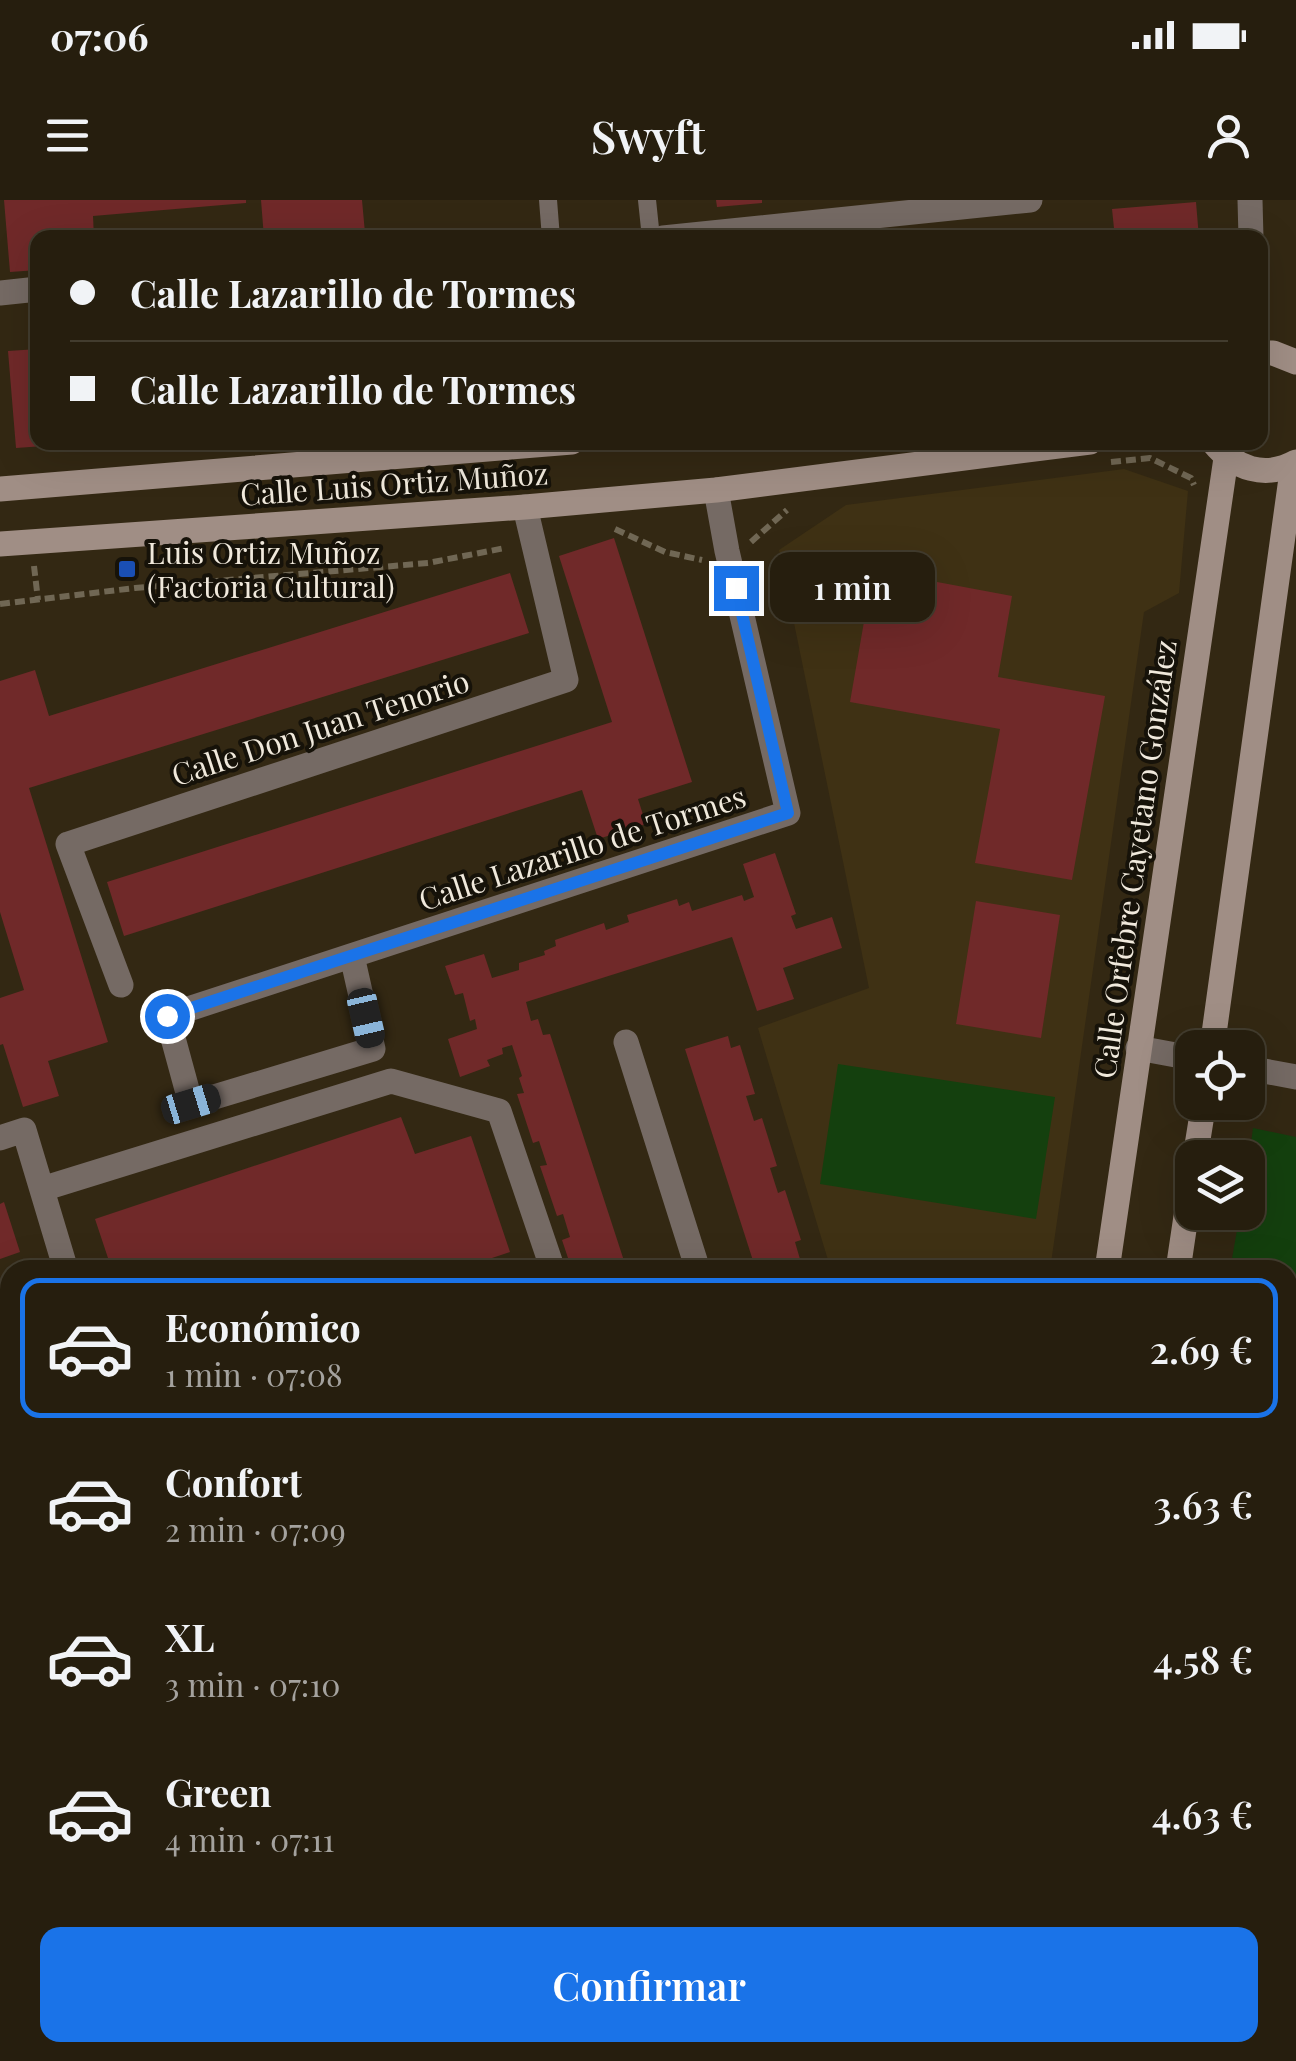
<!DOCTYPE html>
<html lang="es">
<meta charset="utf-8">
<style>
body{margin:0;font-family:"Playfair Display",serif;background:#322b1c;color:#f1f3f6;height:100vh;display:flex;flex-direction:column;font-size:38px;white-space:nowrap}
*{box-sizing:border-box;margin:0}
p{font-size:32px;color:#a4a29e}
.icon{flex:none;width:55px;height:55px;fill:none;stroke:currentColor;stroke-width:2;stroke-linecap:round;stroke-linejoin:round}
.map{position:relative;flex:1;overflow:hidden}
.sheet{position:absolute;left:0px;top:1060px;width:1298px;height:802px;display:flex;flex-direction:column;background:#261e0e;border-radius:30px 30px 0 0;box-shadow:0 10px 40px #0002,0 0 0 2px #423c2e}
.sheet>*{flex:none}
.banner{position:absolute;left:30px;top:30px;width:1238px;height:220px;border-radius:20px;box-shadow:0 10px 40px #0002,0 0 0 2px #423c2e;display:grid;align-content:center;height:220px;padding:0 40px;background:#261e0e}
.buttons{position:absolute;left:1175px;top:830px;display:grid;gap:20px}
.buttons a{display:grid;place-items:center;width:90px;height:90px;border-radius:20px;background:#261e0e;box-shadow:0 10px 40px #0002,0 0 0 2px #423c2e;font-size:50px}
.end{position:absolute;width:45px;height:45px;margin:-22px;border:12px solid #1a73e8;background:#fff;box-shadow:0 0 0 5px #fff}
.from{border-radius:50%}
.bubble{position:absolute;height:70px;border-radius:20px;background:#261e0e;box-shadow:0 10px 40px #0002,0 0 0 2px #423c2e;font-size:32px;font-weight:600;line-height:70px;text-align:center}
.car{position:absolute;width:30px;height:60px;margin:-30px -15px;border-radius:12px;box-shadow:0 0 8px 2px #0007;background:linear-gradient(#222 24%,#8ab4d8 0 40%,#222 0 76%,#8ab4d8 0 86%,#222 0)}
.banner b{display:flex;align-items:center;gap:35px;height:95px;font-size:38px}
.banner b+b{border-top:2px solid #423c2e}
.banner i{width:25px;height:25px;background:#f1f3f6}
ul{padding:18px 0 0;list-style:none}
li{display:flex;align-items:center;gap:30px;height:140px;margin:0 20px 15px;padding:0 20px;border:5px solid transparent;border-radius:20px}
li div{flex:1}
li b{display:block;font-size:38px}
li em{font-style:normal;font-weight:600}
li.active{border-color:#1a73e8}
li>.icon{width:90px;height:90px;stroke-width:1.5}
.button{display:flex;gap:20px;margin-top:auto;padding:20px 40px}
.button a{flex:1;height:115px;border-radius:20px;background:#1a73e8;color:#fff;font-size:40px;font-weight:600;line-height:115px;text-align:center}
.status{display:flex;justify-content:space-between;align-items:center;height:70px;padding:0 50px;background:#261e0e;direction:ltr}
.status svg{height:28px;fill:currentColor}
header{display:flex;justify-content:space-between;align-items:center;height:130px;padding:0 40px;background:#261e0e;font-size:45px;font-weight:600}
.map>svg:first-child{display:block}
.built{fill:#3f3114}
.green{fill:#14400e}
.building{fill:#702929}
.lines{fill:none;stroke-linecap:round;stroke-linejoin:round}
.path{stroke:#706754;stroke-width:6;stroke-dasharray:10 5;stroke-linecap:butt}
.lane{stroke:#756a64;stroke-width:18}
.street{stroke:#756a64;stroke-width:25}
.secondary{stroke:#a08e85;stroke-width:25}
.route{stroke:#1a73e8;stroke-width:12}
.transit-dot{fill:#1a4fb4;stroke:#161209;stroke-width:4}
.labels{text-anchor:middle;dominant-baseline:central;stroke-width:8;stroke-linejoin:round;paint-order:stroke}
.street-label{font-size:30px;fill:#f0e9dc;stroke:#161209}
.poi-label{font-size:30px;fill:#f0e9dc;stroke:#161209;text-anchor:start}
</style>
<div class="status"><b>07:06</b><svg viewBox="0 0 49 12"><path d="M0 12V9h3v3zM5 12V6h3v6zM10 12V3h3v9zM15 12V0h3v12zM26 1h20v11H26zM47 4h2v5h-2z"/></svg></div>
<header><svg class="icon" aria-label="menu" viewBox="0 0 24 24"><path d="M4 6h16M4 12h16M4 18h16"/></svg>Swyft<svg class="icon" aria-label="person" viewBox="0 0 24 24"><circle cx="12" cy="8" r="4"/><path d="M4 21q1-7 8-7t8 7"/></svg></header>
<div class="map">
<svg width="1296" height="1861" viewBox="0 0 1296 1861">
<rect width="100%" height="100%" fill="#332813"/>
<path class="built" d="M1124,269L1188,291L1179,393L1144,412L1050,1070H831L758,828L869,788L779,350L846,305Z"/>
<path class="green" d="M838,864L1055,897L1036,1019L820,984Z
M1253,928L1296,937V1416L1288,1414V1070H1230L1240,1013L1248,1012V965Z"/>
<path class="building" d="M4,0H246V3L93,16L94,38H38V70L10,72Z
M261,0H362L365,33L315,38H264Z
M716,0H762V3L717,7Z
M1196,2L1199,38H1115L1112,9Z
M38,149V242H57L58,245L16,248L8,151Z
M614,338L692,582L638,599L646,624L598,639L582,590L124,736L107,682L612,522L559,356Z
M873,370L1012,396L998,477L1105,496L1072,680L975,663L1000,529L850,502Z
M510,373L529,433L29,588L108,842L48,861L59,896L23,907L3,844L0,845V798L24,790L0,712V481L35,470L49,516Z
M775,653L796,714L791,716L796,729L832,717L842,748L783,768L794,799L757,811L732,737L526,802L531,821L538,819L543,835L550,834L627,1070H572L562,1040L570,1037L563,1014L557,1016L540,966L547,965L539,941L533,943L517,894L524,893L519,878L522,876L512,845L502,848L503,854L487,860L490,866L460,877L448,839L477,829L475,819L470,821L463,793L455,795L445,766L484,754L492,778L519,770V763L545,755L544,751L556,746L555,740L604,723L606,730L629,722L627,715L677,699L679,706L689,702L692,711L742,695L744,701L754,697L743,664Z
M976,701L1060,715L1041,838L956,824Z
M728,836L731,848L740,845L755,894L746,896L754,921L762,918L777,966L770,968L778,993L785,990L801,1040L795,1042L802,1066L808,1064L810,1070H756L685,849Z
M401,917L415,954L471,936L510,1052L456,1070H112L95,1019Z
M4,1002L20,1052L0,1059V1004Z
M0,1084L10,1113V1134L0,1137Z
M10,1261V1316L0,1319V1264Z
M1288,1414L1296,1416V1721L1288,1719Z
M10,1457V1503L5,1505L7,1512L0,1514V1460Z
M56,1852H214V1853L190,1861H59Z
M347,1852H401L404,1861H350Z
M645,1852H760L769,1861H641L639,1859Z"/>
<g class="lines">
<path class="path" d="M1111,262L1150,258L1191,278L1194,285
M615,329L665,352L702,360
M751,342L787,310
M34,366L38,400
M0,404L135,388L428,363L505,348
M1288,1789L1296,1791"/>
<path class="lane" d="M548,0L551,38
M647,0L651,38"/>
<path class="street" d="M1250,0L1251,38
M663,38L1030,0
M0,93L38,89
M352,756L373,849L191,904L167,816L788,613L727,351L716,290
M121,785L68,644L566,480L525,307
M626,842L698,1070
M1138,848L1192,858
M1248,868L1296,877
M0,938L24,930L66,1070
M42,989L391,881L499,911L553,1070
M0,1186L10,1183
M0,1393L10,1390
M300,1852L303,1861
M522,1861L524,1852"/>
<path class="secondary" d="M1260,153H1273L1296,162
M1213,242C1235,269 1265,279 1296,262
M0,289L572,242
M0,344L525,307L716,290L1090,242
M1212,848L1293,264
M1195,958L1204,902
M1107,1070L1226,258
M1178,1070L1192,976
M0,1580L10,1577
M0,1691L10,1688
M926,1852L932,1861
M1286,1852L1296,1855
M1124,1861L1130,1852"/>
</g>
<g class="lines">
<path class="route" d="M167,816L788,613L736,388"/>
</g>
<rect class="transit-dot" x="117" y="359" width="20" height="20" rx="5"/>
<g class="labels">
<g class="street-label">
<text transform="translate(394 283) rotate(-4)">Calle Luis Ortiz Muñoz</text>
<text transform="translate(320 527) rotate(-18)">Calle Don Juan Tenorio</text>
<text transform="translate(582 647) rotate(-18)">Calle Lazarillo de Tormes</text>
<text transform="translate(1134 659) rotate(-82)">Calle Orfebre Cayetano González</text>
</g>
<g class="poi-label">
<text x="147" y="352">Luis Ortiz Muñoz<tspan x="147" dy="34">(Factoria Cultural)</tspan></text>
</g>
</g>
</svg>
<div class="buttons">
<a><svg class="icon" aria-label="locate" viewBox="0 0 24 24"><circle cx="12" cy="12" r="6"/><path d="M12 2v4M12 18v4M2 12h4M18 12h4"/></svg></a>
<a><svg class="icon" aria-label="layers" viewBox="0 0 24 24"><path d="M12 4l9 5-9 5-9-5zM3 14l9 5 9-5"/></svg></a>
</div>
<i class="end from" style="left:167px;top:816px"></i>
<i class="end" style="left:736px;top:388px"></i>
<div class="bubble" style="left:770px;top:352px;width:165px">1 min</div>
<i class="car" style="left:366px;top:818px;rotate:167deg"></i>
<i class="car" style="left:191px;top:904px;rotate:73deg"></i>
<div class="banner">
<b><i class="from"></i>Calle Lazarillo de Tormes</b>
<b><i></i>Calle Lazarillo de Tormes</b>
</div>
<section class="sheet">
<ul>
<li class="active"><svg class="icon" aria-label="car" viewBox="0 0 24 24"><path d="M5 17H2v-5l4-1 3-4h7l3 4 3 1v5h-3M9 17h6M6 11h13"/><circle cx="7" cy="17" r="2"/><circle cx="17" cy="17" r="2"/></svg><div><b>Económico</b><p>1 min · 07:08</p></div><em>2.69 €</em></li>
<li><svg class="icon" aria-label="car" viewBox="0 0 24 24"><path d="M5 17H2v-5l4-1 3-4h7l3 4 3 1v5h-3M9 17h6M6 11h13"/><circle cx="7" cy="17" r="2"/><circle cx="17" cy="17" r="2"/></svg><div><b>Confort</b><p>2 min · 07:09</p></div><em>3.63 €</em></li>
<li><svg class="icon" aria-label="car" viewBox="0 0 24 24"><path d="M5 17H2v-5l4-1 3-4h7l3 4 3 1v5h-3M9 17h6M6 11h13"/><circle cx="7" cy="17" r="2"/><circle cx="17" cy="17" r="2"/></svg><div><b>XL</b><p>3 min · 07:10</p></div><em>4.58 €</em></li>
<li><svg class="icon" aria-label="car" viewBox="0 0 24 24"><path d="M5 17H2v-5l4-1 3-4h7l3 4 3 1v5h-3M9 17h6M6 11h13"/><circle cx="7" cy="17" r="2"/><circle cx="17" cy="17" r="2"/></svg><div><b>Green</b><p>4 min · 07:11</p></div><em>4.63 €</em></li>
</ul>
<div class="button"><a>Confirmar</a></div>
</section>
</div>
